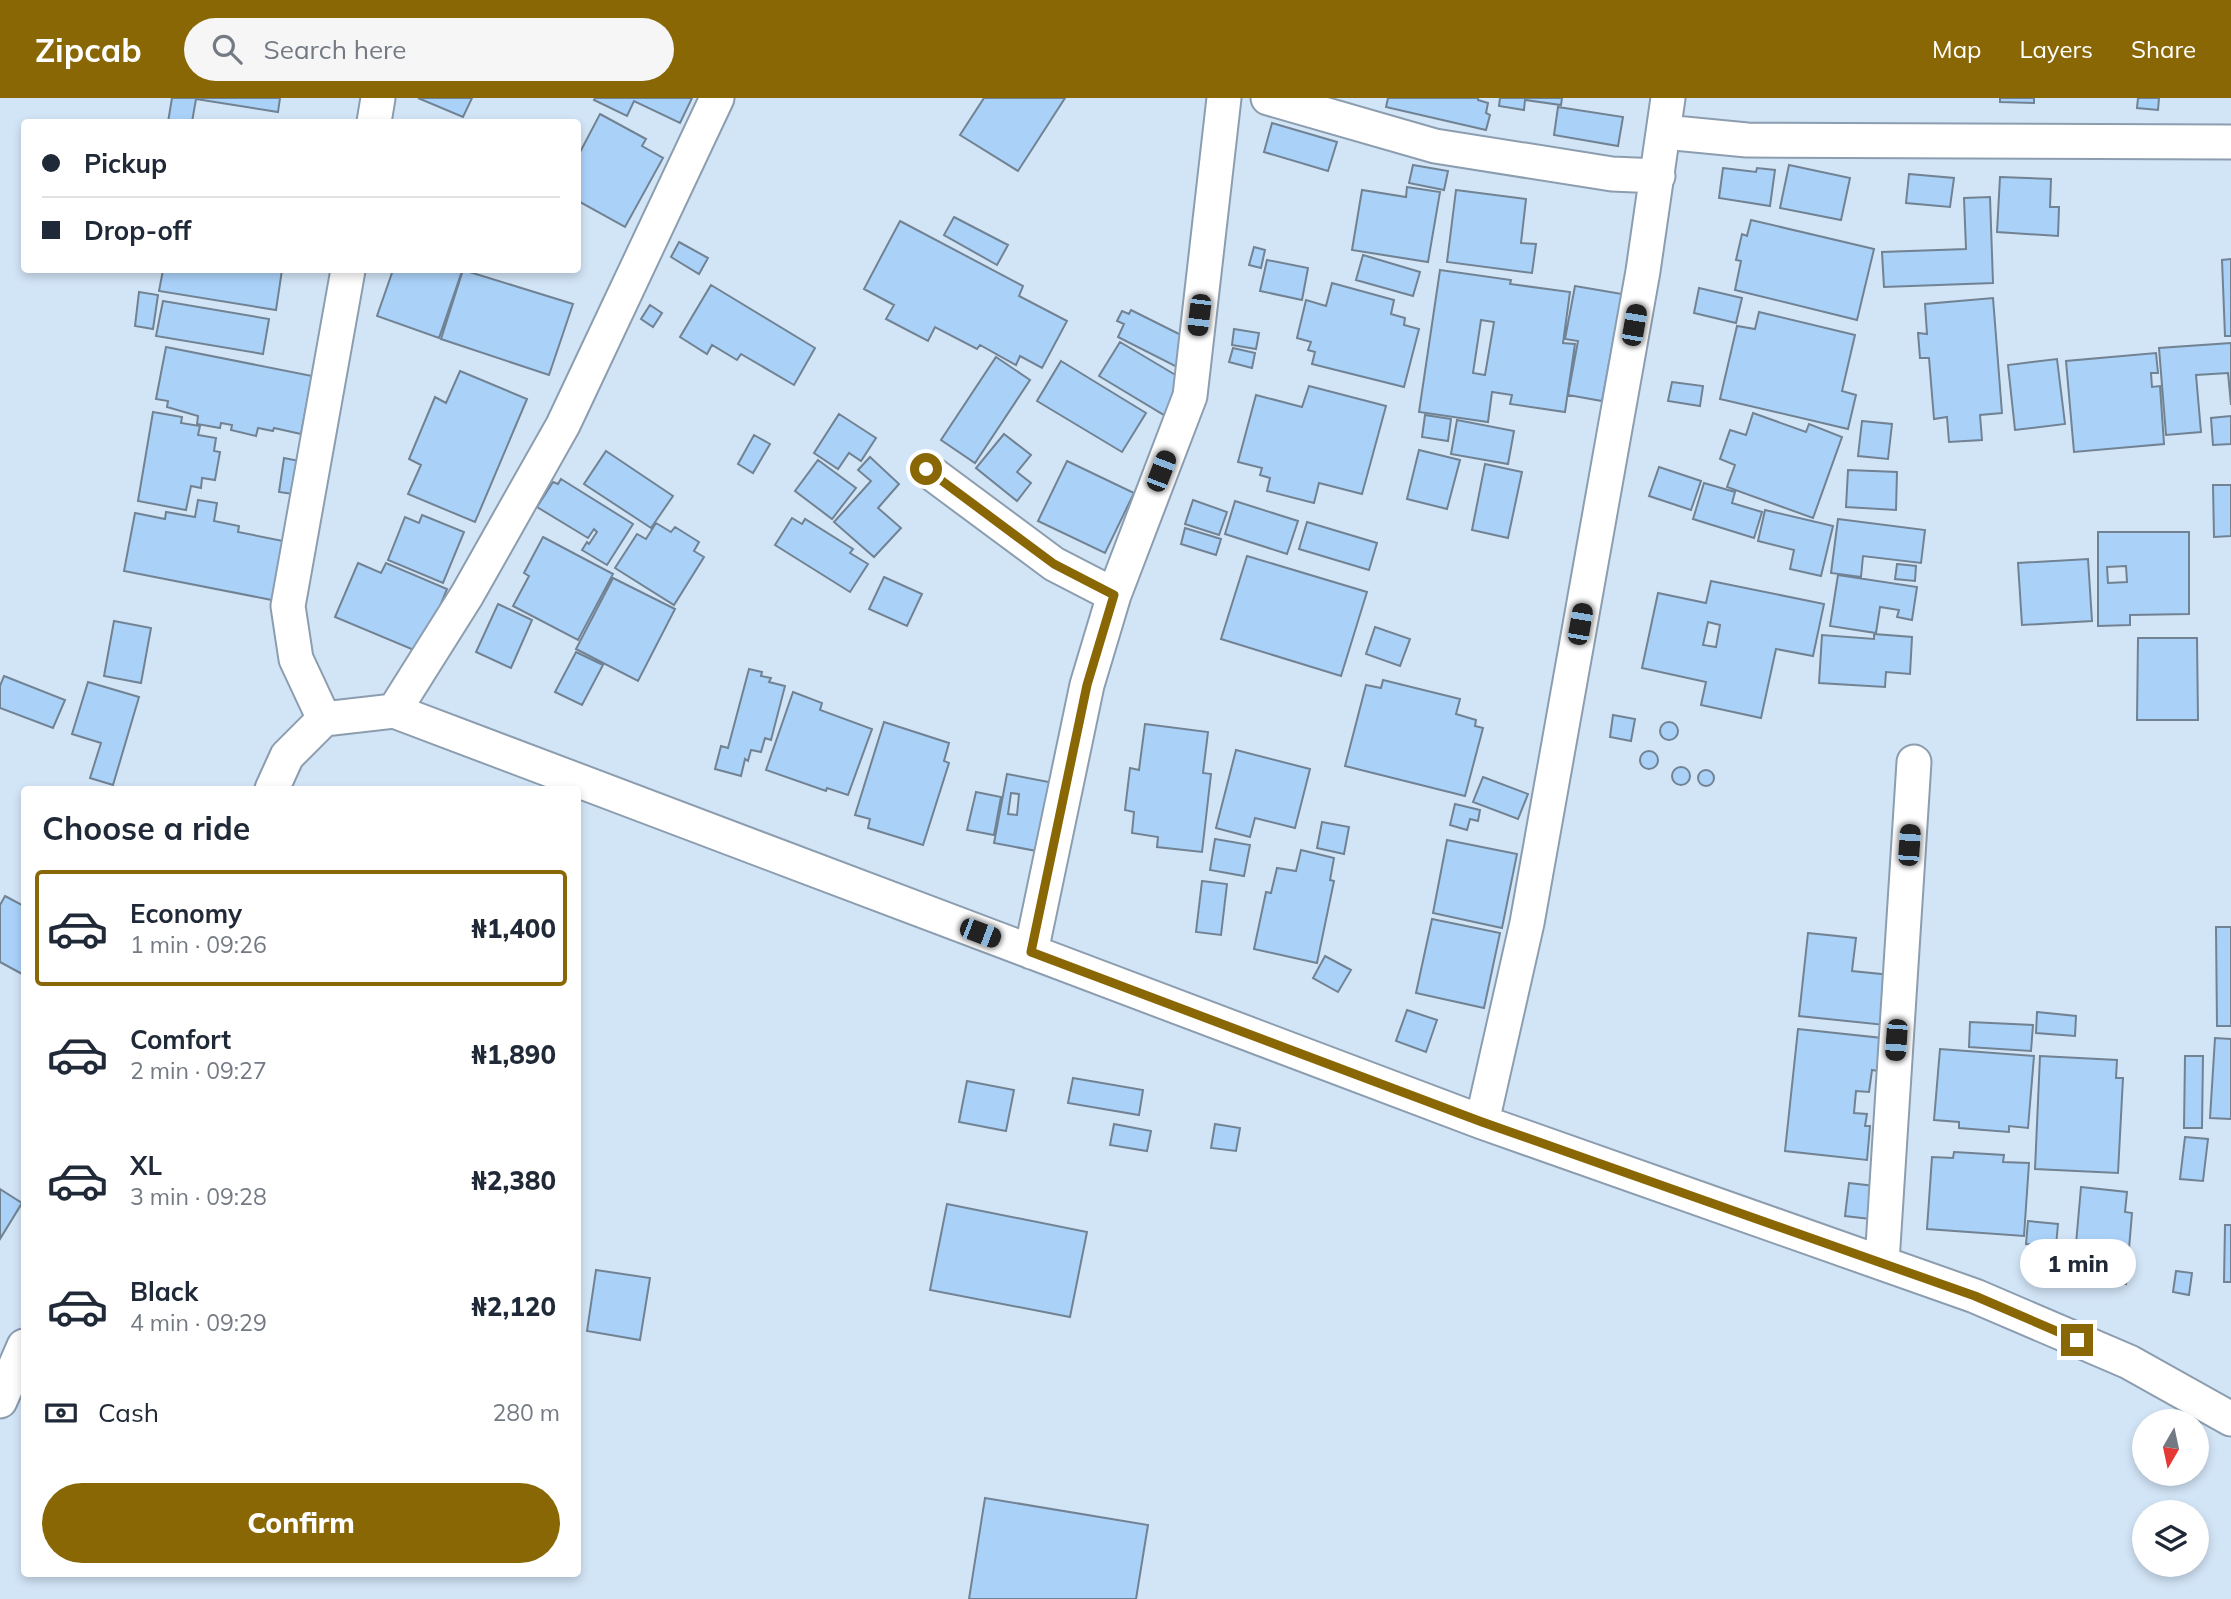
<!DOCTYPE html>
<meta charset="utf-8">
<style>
body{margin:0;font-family:Mulish,sans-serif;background:#f6f6f7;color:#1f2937;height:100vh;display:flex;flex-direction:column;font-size:26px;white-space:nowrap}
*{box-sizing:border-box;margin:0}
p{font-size:23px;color:#747a83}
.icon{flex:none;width:38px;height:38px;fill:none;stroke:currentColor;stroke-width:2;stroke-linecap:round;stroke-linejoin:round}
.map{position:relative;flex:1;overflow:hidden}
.details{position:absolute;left:21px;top:688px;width:560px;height:791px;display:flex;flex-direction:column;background:#fff;border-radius:7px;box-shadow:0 4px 10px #0003}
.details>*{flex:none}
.hud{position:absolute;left:21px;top:21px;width:560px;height:154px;border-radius:7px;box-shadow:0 4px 10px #0003;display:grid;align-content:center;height:154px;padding:0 21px;background:#fff}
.needle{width:46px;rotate:189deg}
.tools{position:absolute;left:2132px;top:1311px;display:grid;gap:14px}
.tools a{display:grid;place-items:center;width:77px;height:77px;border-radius:50%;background:#fff;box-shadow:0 4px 10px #0003;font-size:35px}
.end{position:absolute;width:32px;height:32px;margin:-16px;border:9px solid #8a6705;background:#fff;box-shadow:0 0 0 4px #fff}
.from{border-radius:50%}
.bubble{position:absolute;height:49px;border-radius:24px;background:#fff;box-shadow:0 4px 10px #0003;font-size:23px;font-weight:800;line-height:49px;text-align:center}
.car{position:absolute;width:21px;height:42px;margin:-21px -10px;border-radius:9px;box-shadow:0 0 5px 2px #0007;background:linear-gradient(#222 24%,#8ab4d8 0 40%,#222 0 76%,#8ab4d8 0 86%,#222 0)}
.hud b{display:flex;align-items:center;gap:24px;height:66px;font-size:26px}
.hud b+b{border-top:2px solid #e0e1e3}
.hud i{width:18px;height:18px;background:#1f2937}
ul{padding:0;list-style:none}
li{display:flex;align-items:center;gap:21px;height:116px;margin:0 14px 10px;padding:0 7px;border:4px solid transparent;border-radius:7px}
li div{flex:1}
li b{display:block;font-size:26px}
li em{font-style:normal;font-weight:800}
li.active{border-color:#8a6705}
li>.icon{width:63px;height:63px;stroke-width:1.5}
h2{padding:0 21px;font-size:32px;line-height:84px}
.pay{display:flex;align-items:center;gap:18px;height:77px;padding:0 21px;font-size:26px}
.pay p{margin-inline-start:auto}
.cta{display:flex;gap:14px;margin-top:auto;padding:14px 21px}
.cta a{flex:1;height:80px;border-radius:42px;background:#8a6705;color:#fff;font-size:28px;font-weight:800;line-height:80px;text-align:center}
header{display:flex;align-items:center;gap:42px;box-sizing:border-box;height:98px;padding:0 35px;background:#8a6705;color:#fff}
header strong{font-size:33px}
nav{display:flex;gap:38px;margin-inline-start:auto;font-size:24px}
.search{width:490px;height:63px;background:#f6f6f7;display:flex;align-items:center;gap:18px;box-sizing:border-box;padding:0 24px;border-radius:38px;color:#747a83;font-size:26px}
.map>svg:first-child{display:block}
.building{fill:#aad2f9;stroke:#718293;stroke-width:2;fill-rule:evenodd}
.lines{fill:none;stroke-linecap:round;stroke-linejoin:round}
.minor-casing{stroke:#8b9dae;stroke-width:37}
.minor{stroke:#fff;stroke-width:33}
.route{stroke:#8a6705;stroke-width:9}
</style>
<header>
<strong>Zipcab</strong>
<div class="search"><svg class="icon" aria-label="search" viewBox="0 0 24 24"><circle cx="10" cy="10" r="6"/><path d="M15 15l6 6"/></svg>Search here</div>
<nav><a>Map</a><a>Layers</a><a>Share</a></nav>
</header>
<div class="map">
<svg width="2231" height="1501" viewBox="0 0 2231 1501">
<rect width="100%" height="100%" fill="#d2e5f7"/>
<path class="building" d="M172,0H280L278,14L196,1L192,24H168Z
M418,0H472L463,19Z
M595,0H692L680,25L634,3L627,18L594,2Z
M984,0H1065L1018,73L960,37Z
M1388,0H1478V2L1488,5L1486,15L1490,17L1486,32L1386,9Z
M1500,0H1562L1561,7L1525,2L1524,12L1499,8Z
M2000,0H2034V5L2000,4Z
M2138,0H2159L2158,12L2137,10Z
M1558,9L1623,19L1618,48L1554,37Z
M600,16L646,41L642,48L663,60L625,129L578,103V58Z
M1272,25L1337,44L1328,73L1264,54Z
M1413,67L1448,73L1444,92L1409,85Z
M1789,67L1850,80L1841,122L1780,110Z
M1723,70L1756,74L1757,70L1775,72L1770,108L1719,100Z
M1909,76L1954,80L1950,109L1906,105Z
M2000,79L2051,81L2050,109H2059L2058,138L1997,134Z
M1407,89L1440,94L1428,164L1352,152L1362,92L1406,99Z
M1456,92L1526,101L1521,145L1536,146L1532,175L1447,164Z
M1990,99L1993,185L1884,189L1882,154L1966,151L1964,100Z
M954,119L1008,147L997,167L944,137Z
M1751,122L1874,151L1857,222L1735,192L1741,163L1736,162L1742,136L1747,138Z
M900,123L1023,188L1019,198L1067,223L1042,270L1020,258L1016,267L980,247L977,251L935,229L928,243L886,221L894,207L864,191Z
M679,144L708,160L699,176L671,159Z
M1254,149L1265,152L1261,170L1249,167Z
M1363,157L1420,174L1413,198L1356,182Z
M2231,161V238H2225L2222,162Z
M1267,162L1308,170L1302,202L1260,193Z
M163,172H282L276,212L159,193Z
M393,172L462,173L439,240L377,218Z
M463,172L573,206L549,277L441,241Z
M1440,172L1511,182L1510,186L1570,194L1563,245L1575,246L1565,314L1510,306L1512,297L1492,294L1488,324L1419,314ZM1481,222L1494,224L1485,277L1473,275Z
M1332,185L1394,202L1391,216L1405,220L1404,227L1419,231L1404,289L1312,266L1315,254L1308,252L1311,244L1297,240L1306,202L1326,208Z
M711,187L815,250L794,287L741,256L737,262L712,247L707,256L680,239Z
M1575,188L1622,196L1602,303L1568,297L1578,243L1565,241Z
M1699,190L1742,200L1736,225L1694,215Z
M139,194L158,197L153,231L135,228Z
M1993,200L2002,315L1980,317L1982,342L1949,344L1947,319L1934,321L1929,260H1920L1918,235L1927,236L1925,206Z
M163,203L269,221L263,256L156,238Z
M650,207L662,215L653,229L641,221Z
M1131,212L1195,244L1181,271L1118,239L1124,226L1117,223L1122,213L1129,216Z
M1759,214L1855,237L1842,293L1856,297L1848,331L1720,301L1737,228L1755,231Z
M1234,231L1259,235L1256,251L1232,247Z
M1120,244L1184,282L1164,317L1099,278Z
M2231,245V307L2228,275L2196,277L2201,334L2166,337L2159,250Z
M166,249L312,278L301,336L274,330L273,333L258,330L256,338L231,332L232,327L221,325L220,330L197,326L198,318L167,309L168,303L156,301Z
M1233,250L1255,255L1252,270L1229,264Z
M2156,255L2158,275H2151L2152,289L2160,288L2164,346L2074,354L2066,263Z
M996,259L1030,282L975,365L941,342Z
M2057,261L2065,326L2015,332L2008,267Z
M1061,263L1146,315L1122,354L1037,303Z
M460,273L527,301L475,424L408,396L421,367L409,361L435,299L446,305Z
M1672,284L1703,288L1700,308L1668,303Z
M1309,288L1386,308L1362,396L1319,385L1314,405L1267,393L1270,380L1260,377L1262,370L1238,364L1256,297L1302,309Z
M153,314L182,319L181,325L200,328L198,337L216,340L214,353L220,354L215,382L202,380L201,390L191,388L186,412L138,403Z
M1753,315L1806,334L1809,326L1842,339L1813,420L1727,389L1735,367L1720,361L1730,332L1746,337Z
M839,316L876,340L861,363L849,355L838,371L814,355Z
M1425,317L1451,321L1448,343L1422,339Z
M2231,318V346L2213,347L2211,320Z
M1457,322L1514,333L1508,366L1451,356Z
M1862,323L1892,326L1888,361L1858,358Z
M1004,336L1031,357L1017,374L1031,385L1017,403L976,370Z
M754,337L770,346L753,375L738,366Z
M1419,352L1460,362L1447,411L1407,401Z
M606,353L673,398L651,430L584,386Z
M870,359L899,386L878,410L901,430L874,459L834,424L871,383L858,372Z
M284,360L304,364L300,397L279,394Z
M818,362L856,390L832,421L795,393Z
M1067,363L1134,395L1105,455L1038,423Z
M1485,366L1522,374L1508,440L1472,432Z
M1659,369L1701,383L1691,412L1649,398Z
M1848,372L1897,374L1896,412L1846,409Z
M561,381L633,426L607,467L582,452L587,444L589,446L597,434L594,431L588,440L537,409L553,384L558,386Z
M1704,385L1735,394L1732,405L1762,414L1754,440L1693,421Z
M2213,387H2231V438L2214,439Z
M198,402L217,405L214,423L239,428L238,434L283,443L272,502L124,473L135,415L165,421L166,414L195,419Z
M1193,402L1227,414L1219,437L1185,426Z
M1235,403L1298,423L1287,456L1225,436Z
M1765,412L1833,428L1821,478L1790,471L1794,452L1758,443Z
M422,417L464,434L443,485L388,462L405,419L419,425Z
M792,420L802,426L805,421L853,451L850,455L868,466L850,494L775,447Z
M1838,421L1925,432L1921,465L1863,458L1861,479L1831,475Z
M1307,424L1377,445L1369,472L1299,451Z
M656,425L671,434L675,429L699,444L694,453L704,459L674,507L615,470L637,436L646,441Z
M1185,430L1221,441L1216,457L1181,446Z
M2098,434H2189V516L2130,517V527L2098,528ZM2126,468L2127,484L2108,485L2107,469Z
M543,439L613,476L578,542L513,508L529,478L524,475Z
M1247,458L1367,494L1341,578L1221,541Z
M2088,461L2092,523L2022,527L2018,465Z
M358,465L381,475L386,465L447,491L421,555L335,519Z
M1897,466L1916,468L1915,483L1895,481Z
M1838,477L1917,489L1912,522L1897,519L1899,512L1880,509L1876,535L1830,528Z
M884,479L922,496L907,528L869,511Z
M613,480L675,511L638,583L576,551Z
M1711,483L1824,506L1813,558L1776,551L1761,620L1701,607L1706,584L1642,570L1658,495L1706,505ZM1708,524L1720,527L1716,549L1703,547Z
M498,506L532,522L511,570L476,554Z
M114,523L151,530L141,585L104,578Z
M1375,529L1410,541L1400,568L1366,556Z
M1874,536L1912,539L1910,576L1886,574L1885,589L1819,585L1822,537L1874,541Z
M2138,540H2197L2198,622H2137Z
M576,554L603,567L582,607L555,594Z
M749,571L762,574L761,578L771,580L769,584L785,588L771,642L765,640L761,654L751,652L748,663L745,661L741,678L715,671L721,648L728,650Z
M4,578L65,602L53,630L0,610V588Z
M1383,582L1460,601L1456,616L1476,622L1475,628L1483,630L1465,698L1345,668L1366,587L1381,590Z
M88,584L139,599L113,687L90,680L101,645L72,636Z
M793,594L822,605L820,612L872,631L848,697L827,690L826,693L766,672Z
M1613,617L1635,621L1631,643L1610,639Z
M1660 633a9 9 0 1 1 18 0a9 9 0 1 1-18 0Z
M884,624L949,645L944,663L949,665L923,747L868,730L870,721L855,717Z
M1145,626L1208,634L1203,675L1211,676L1202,754L1157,749L1158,739L1132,735L1134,714L1125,712L1130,670L1139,672Z
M1236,652L1310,671L1295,730L1255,720L1250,739L1216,730Z
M1640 662a9 9 0 1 1 18 0a9 9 0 1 1-18 0Z
M1672 678a9 9 0 1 1 18 0a9 9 0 1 1-18 0Z
M1698 680a8 8 0 1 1 16 0a8 8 0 1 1-16 0Z
M1007,676L1054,685L1042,754L994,745ZM1011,695L1019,696L1017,717L1008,716Z
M1483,679L1528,696L1518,721L1473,704Z
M976,694L1001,699L994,737L967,732Z
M1455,706L1480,712L1478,723L1470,721L1467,732L1450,727Z
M1322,724L1349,729L1344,756L1317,750Z
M1215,741L1250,747L1244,778L1210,772Z
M1447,742L1517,756L1502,830L1433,815Z
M1301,752L1334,760L1330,782L1334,783L1317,865L1254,851L1266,794L1271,795L1277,770L1296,773Z
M1202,783L1227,786L1221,837L1196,834Z
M5,798L24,808V877L0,864V807Z
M1432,821L1500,835L1484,910L1416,895Z
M2216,829H2231V928H2217Z
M1808,835L1856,840L1852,873L1891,877L1885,927L1799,918Z
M1325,858L1351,872L1338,894L1313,880Z
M1407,912L1437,922L1426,954L1396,943Z
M2037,914L2076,918L2075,938L2036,935Z
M1970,924L2033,927L2031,953L1969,949Z
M1798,931L1882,940L1878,973L1872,972L1869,994L1856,993L1854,1015L1867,1016L1865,1028H1870L1867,1062L1785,1053Z
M2215,940L2231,941V1021L2210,1020Z
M1940,951L2034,958L2028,1030L2009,1028V1034L1959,1030V1024L1934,1022Z
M2040,958L2117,962L2116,980H2123L2118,1075L2035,1071Z
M2185,958H2203L2202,1030H2184Z
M1073,980L1143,992L1139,1017L1068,1005Z
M967,983L1014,992L1006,1033L959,1024Z
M1114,1026L1151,1033L1147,1053L1110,1047Z
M1215,1026L1240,1030L1236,1053L1211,1050Z
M2185,1039L2208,1041L2203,1083L2180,1081Z
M1954,1054L2004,1057L2003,1064L2029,1065L2024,1138L1927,1131L1932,1059L1953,1060Z
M1849,1085L1883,1089L1879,1122L1845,1118Z
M2081,1089L2127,1094L2125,1114L2132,1115L2129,1151L2076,1146Z
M0,1091L22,1105L0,1141Z
M947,1106L1087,1134L1070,1219L930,1192Z
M2028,1123L2058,1126L2056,1148L2026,1146Z
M2225,1127H2231V1184H2224Z
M2056,1150L2129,1160L2126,1186L2052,1176Z
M596,1172L650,1180L640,1242L587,1233Z
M2176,1173L2192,1175L2189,1197L2173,1194Z
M985,1400L1148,1427L1136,1501H969Z"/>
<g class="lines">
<defs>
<path id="minor" d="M1268,0L1435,48L1612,76L1658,78
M374,24L378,0
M1664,34L1747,42L2231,44
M926,371L1054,466L1114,497
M394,613L467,497L563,327L717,0
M324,621L296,561L288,508L348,172
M272,691L287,658L324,621L394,613L1482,1024L1975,1198L2129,1264L2231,1321
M1031,854L1087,587L1114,497L1190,298L1224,0
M1482,1024L1527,825L1643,173L1668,0
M1882,1164L1914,664
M0,1303L24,1248"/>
</defs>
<use href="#minor" class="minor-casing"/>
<use href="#minor" class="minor"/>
</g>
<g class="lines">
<path class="route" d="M926,371L1054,466L1114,497L1087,587L1031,854L1482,1024L1975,1198L2077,1242"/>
</g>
</svg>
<div class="tools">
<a><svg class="needle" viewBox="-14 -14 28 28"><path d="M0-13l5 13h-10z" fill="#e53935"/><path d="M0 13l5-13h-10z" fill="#747a83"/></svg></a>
<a><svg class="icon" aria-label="layers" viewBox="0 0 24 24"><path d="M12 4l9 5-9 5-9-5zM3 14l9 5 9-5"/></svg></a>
</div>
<i class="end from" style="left:926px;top:371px"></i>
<i class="end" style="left:2077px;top:1242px"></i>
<div class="bubble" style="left:2020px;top:1141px;width:116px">1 min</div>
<i class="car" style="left:1199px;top:217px;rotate:187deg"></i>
<i class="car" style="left:1634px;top:227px;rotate:10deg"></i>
<i class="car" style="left:1161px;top:373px;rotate:21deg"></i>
<i class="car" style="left:1580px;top:526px;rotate:10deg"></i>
<i class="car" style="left:1909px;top:747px;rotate:4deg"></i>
<i class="car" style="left:980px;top:835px;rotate:111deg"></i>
<i class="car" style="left:1896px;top:942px;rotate:184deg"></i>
<div class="hud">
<b><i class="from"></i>Pickup</b>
<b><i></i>Drop-off</b>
</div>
<section class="details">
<h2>Choose a ride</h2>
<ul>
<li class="active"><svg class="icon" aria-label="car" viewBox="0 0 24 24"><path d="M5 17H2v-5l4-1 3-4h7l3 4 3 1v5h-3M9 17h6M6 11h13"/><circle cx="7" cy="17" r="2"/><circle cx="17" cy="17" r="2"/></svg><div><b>Economy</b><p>1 min · 09:26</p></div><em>₦1,400</em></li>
<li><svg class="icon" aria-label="car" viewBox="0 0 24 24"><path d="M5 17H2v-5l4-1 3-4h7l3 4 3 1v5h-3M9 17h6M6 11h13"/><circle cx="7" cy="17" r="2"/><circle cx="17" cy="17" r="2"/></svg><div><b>Comfort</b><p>2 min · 09:27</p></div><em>₦1,890</em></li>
<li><svg class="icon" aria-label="car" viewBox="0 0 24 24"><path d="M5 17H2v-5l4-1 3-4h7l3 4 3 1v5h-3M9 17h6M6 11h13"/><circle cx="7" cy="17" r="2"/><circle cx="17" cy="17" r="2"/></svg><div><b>XL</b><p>3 min · 09:28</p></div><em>₦2,380</em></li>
<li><svg class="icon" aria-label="car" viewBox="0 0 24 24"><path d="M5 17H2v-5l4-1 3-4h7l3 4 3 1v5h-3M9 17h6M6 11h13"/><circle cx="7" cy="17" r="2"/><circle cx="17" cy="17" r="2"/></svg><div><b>Black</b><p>4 min · 09:29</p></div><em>₦2,120</em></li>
</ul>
<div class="pay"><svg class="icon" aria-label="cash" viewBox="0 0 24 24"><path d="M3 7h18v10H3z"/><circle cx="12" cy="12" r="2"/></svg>Cash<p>280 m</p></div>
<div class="cta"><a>Confirm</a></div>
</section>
</div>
